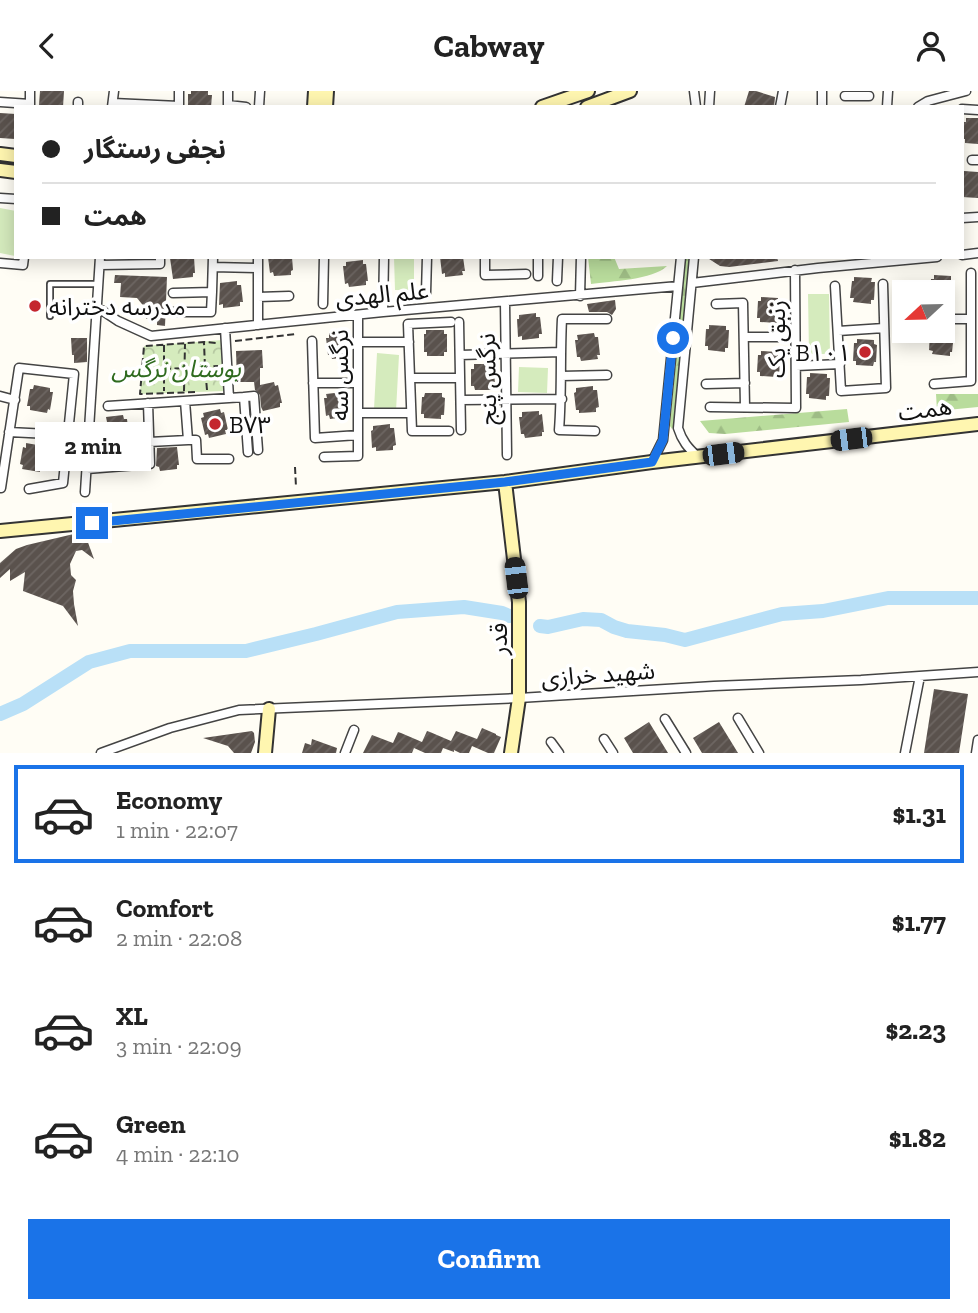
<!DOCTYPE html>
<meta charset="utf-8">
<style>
body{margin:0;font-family:"Zilla Slab","Noto Sans Arabic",serif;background:#f6f6f6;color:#222;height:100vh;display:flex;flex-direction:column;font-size:26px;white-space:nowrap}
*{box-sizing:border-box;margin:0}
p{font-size:23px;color:#767676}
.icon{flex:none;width:38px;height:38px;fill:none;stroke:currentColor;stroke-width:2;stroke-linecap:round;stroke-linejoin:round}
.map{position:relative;height:662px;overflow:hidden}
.side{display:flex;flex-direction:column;background:#fff;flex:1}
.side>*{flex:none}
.top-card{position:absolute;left:14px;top:14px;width:950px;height:154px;border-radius:0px;box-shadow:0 4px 18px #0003;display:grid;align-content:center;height:154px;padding:0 28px;background:#fff}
.needle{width:46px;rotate:248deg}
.buttons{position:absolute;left:892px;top:189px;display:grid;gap:14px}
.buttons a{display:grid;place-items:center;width:63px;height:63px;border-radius:0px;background:#fff;box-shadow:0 4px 18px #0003;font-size:35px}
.end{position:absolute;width:32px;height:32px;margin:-16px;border:9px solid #1a73e8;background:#fff;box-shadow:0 0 0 4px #fff}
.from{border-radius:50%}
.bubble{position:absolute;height:49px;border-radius:0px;background:#fff;box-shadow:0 4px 18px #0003;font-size:23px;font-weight:700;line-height:49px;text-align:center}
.car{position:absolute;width:21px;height:42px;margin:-21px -10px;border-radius:9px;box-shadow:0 0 5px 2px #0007;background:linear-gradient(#222 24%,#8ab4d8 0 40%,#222 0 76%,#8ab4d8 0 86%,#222 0)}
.top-card b{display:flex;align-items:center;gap:24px;height:66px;font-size:26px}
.top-card b+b{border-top:2px solid #e0e0e0}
.top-card i{width:18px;height:18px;background:#222}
ul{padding:12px 0 0;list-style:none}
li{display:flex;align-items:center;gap:21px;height:98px;margin:0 14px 10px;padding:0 14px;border:4px solid transparent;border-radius:0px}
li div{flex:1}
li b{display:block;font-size:26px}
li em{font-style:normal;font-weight:700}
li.active{border-color:#1a73e8}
li>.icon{width:63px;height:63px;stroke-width:1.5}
.cta{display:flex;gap:14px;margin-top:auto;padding:14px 28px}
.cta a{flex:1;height:80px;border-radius:0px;background:#1a73e8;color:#fff;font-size:28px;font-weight:700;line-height:80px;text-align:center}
header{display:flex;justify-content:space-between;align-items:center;height:91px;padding:0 28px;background:#fff;font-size:32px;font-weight:700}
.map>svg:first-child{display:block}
.grass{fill:#d5ebbd}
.forest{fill:url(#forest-firs)}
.park{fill:url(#park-crowns)}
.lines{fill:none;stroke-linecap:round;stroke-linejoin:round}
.river{stroke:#b9e0f7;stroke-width:14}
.building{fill:url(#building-hatch)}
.lane-casing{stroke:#444;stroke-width:8}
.street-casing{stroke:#444;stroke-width:11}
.secondary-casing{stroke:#333;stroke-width:16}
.path{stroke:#333;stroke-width:2;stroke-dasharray:7 3.5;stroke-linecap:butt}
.lane{stroke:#fff;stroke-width:4.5}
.street{stroke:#fff;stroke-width:8}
.secondary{stroke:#fff6b0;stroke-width:12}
.route{stroke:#1a73e8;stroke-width:9}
.poi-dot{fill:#c4262e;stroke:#fff;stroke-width:2.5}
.labels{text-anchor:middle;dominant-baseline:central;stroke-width:7;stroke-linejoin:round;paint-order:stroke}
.street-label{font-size:24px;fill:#111;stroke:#fff}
.poi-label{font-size:24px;fill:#111;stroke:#fff;text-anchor:start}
.park-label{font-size:24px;font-style:italic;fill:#2f6b1f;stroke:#fff}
</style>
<header><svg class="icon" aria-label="back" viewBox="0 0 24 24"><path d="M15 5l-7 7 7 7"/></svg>Cabway<svg class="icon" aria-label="person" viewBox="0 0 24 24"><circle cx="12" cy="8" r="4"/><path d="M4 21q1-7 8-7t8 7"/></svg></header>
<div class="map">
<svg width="978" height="662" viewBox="0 0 978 662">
<defs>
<pattern id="forest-firs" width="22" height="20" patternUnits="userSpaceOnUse" patternTransform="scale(1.75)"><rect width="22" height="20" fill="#b9dc9c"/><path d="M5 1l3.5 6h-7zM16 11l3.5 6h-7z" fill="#9ebc85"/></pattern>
<pattern id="park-crowns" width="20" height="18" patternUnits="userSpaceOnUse" patternTransform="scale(1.75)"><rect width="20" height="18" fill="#d5ebbd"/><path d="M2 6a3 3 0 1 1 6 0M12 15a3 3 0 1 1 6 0" fill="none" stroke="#b6c8a1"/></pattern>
<pattern id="building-hatch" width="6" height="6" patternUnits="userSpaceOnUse" patternTransform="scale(1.75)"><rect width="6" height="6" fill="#5a524d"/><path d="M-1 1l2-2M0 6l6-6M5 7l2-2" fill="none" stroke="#6d6662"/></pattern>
</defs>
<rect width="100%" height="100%" fill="#fffdf5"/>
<path class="grass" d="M0,117L16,120L15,165L0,162Z
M394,166H414V199H395Z
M808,203H829L830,263H809Z
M377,262L399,264L396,320L374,318Z
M519,276L548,277L547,302L518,301Z"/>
<path class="forest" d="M588,166H597L598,168L614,166L619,178L667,175C653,189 611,190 591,193Z
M685,166H690L674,334L672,338L670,335Z
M936,303H978V316L937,320Z
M847,318L849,331L725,343L709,342L700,330Z"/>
<path class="park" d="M223,249L225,300L140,303L144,255Z"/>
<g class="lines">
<path class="river" d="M540,535L548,536L583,528L601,529L614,536L627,540L665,544L685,549L782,523L823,520L888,507H978
M0,623L23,613L89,571L130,560H246L316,543L397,521L464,516L502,522L509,525"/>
</g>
<path class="building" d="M40,0H64L63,16L39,14Z
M191,0H208V4H212L211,16H188V3H191Z
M749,0H756L775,6L774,16H744Z
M0,22L16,23L15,48L0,47Z
M966,27H978V53L965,52V48H962L963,31H966Z
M964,80L978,81V107L962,106Z
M194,166L195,182H193V186L173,188L170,167Z
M268,166H292L293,179L291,180V184L274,185L273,181L270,182Z
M440,166H463L465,180H462L463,184L445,186V182L442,183Z
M706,166H777L778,170L729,176L720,175Z
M363,169V173H366L368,190H366V194L349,196L348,192L345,193L343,175H346V171Z
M115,184L167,186L165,235L157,234V228H146V218L137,207L120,206L121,192H114Z
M934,184L951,185V189H954L953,207L951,206L950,210H943V201H930L931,188H934Z
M854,186L872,187L871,191H875L874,209H871V213L853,211L854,207H850L852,190H854Z
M237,190V194H241L243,211H240V215L223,217V213L219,214L220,192Z
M761,206L778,207V211H782L780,229L778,228L777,232L760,231V227H757L758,210H761Z
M615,209L616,218L612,224L607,221H589L587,213Z
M536,222V226H540L542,243H539V247L522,249V245L518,246L517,228H519V224Z
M709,234L726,235V239H729L728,257H725V261L708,259V255H705L706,238H709Z
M426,239H444V243H447V261H444V265H427V261H424V243H426Z
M943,239H950V243H954L952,261H950V265L932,263L933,260L929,259L930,242H933V240Z
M345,241L346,245L349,244L351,262H349V266L332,268L331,264H328L326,247H329V242Z
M594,242L595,246H598L600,264H597L598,268L581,270L580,266H577L575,249H578L577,244Z
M71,247H87V271L74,272V264H72Z
M857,248L874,249V253L877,254L876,271H874L873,275L856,274V270H853L854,252H857Z
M262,259L263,277H260V294L274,291L275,295L278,294L282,312H280V316L263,320L261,316L260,304L255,299L254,291H237L236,260Z
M761,260L778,261V265H782L780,283L778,282L777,286L760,285V281H757L758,264H761Z
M474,273H491V277H494L495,295H492V299H475L474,295H471V278H474Z
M810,282L827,283V287H830L829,305H826V309L809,307V303H806L807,286H810Z
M34,294L50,297V301H53L50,319L48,318L47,322L30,319V315H27L30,298H33Z
M593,295V299H597L599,316L596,317V321L579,322V319H576L574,302L576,301V297Z
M343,301L344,305H347L349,322H347V326L330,328L329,324L326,325L324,307H327L326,303Z
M425,302H442V306L445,307L444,324H441V328L424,327V323H421L422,306H424Z
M220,318L221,322L224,321L228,339H225L226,343L209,347L208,343L205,344L201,327L204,326L203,322Z
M539,320V324L542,323L544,341H542V345L525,347L524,343H521L519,326H522V321Z
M123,324L124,328H127L129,345L127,346V349L110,352V348H106L104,331H107L106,326Z
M390,333V337H394L396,354L393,355V359L376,360V356L372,357L371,340L373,339V335Z
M26,352L43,355L42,359L46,360L43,377H40V381L22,378L23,374L20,373L23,356L26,357Z
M177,356L179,374H177V378L160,380L159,376L156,375L157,357Z
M78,442L86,446L94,468L82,459L76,460L70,473L71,484L76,489L73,500L74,513L78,535L63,515L23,500L25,481L10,490V478L0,487V472L16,458L27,454Z
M934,598L968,603L959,662H924Z
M649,631L668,662H633L624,647Z
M719,631L738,662H702L693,647Z
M482,637L496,643V644L501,646L494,662H488L472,655L469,662H460L454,659V661L443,657L441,662H425L414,657L412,662H363L372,644L393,652L398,641L401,642L422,651L427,640L430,641L451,650L456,640L477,648Z
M252,640L254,642L255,651L251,662H234L228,655L203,647Z
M312,648L337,657L336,662H302L305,652L311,654Z"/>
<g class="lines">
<defs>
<path id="lane" d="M50,225V193H98"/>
<path id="street" d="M30,0V16
M694,0L696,16
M845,5H869
M0,11L30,13
M113,12L179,15
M228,14L246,16
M78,16V11
M112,16L114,0
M179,16V0
M228,16V0
M259,16L260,0
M709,16L710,0
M780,16L783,0
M822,16V0
M887,16L888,0
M918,16L928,10L966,0
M962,18L978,19
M972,69H978
M0,107L16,108
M962,127L978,126
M962,164L978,162
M258,166V234
M485,166V184L526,183
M694,166L678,337C682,350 688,357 698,366
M0,172L23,174L24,166
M100,174L160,173V166
M213,176L258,177
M538,185V166
M557,190L558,166
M692,192L818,177L937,166
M835,195L841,300L886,297L883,193
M173,202L212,201L213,166
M426,202L427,166
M580,205L581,166
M258,206L289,205
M505,211L507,364
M323,213L324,166
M716,213L743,212L745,316
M97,216L118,230L151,245L383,221L678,195
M172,221H211L212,201
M383,221L384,166
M943,228H970
M459,231L461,339
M225,237L229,307
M838,240L884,237
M744,246H795
M312,250L315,347L358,344
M358,251H409
M460,264L561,261
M796,275L840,273
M561,285L607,284
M410,287H460
M313,292H358
M706,293L745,292
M934,293L971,290V182
M0,305L15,309
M244,306L254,305L258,359
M461,309L562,308
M108,315L244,306L248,361
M710,316L796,317L795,179
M358,322H411
M449,340H412L408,233L451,231
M595,340L559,339C562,302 560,265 562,228H607
M9,341L89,345
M188,349H196L197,368H229
M149,351L188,349L185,310
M324,366L358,365V224
M652,371L663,349L681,166
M87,378L150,373L148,312
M1,397L19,277L74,283L63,392L29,398
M85,401L100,166
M738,627L759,662
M665,628L686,662
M604,648L613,662
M551,651L559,662
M101,662L170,637L239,619L519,607L714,595L861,589L978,581
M345,662L354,639
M905,662L920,585
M976,662L978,649"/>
<path id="secondary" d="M314,16L315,0
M326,16L327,0
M542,16L588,0
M587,16L630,0
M0,63L16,65
M0,79L16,81
M505,391L519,511V607L511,662
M0,440L505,391L652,371L978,333
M265,662L269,618"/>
</defs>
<use href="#lane" class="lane-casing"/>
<use href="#street" class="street-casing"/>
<use href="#secondary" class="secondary-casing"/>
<path class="path" d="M235,250L296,243
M164,254V300
M143,279L205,276L204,252
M207,299L205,276L218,275
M184,300L185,253
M195,301L140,303L144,255L204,251L217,252
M295,376L296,396"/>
<use href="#lane" class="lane"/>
<use href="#street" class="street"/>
<use href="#secondary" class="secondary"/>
</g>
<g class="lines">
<path class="route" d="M92,432L505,391L652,371L663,349L673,247"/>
</g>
<g class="poi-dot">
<circle cx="35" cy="215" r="7"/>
<circle cx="865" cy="261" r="7"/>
<circle cx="215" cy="333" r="7"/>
</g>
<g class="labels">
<g class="street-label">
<text transform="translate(382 203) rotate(-5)">علم الهدی</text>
<text transform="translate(776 248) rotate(-90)">زنبق یک</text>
<text transform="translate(339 284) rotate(-90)">نرگس سه</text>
<text transform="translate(487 288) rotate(-91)">نرگس پنج</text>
<text transform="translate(925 318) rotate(-7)">همت</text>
<text transform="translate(498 548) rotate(-90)">قدر</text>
<text transform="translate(598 583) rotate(-4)">شهید خرازی</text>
</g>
<g class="poi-label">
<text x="49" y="215">مدرسه دخترانه</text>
<text x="851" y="261" text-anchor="end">B۱۰۱</text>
<text x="229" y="333">B۷۳</text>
</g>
<g class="park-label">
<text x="176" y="277">بوستان نرگس</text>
</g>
</g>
</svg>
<div class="buttons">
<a><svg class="needle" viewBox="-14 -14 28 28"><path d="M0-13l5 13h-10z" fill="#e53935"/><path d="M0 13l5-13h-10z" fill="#767676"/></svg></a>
</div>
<i class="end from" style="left:673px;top:247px"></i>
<i class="end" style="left:92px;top:432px"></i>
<div class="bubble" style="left:35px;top:331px;width:116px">2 min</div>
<i class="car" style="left:851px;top:348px;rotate:263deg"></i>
<i class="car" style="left:723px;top:363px;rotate:83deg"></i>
<i class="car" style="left:516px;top:487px;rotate:353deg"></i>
<div class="top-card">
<b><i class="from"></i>نجفی رستگار</b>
<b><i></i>همت</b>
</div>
</div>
<section class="side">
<ul>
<li class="active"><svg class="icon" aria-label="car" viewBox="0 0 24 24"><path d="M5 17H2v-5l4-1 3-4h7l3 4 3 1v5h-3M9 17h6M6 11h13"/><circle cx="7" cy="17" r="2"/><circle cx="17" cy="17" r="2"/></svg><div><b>Economy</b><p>1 min · 22:07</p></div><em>$1.31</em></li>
<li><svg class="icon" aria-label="car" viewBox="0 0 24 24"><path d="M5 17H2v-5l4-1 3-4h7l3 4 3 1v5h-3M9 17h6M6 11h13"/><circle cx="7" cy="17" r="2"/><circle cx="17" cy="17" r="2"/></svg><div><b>Comfort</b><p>2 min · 22:08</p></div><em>$1.77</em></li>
<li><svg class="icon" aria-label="car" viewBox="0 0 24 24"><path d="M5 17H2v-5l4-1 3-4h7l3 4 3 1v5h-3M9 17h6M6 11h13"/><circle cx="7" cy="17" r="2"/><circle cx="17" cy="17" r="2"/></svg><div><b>XL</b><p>3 min · 22:09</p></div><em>$2.23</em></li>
<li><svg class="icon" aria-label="car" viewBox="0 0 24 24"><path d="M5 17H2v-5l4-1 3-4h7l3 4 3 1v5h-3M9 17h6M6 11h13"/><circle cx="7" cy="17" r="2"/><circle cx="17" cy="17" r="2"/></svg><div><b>Green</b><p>4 min · 22:10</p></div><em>$1.82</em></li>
</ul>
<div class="cta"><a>Confirm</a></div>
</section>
